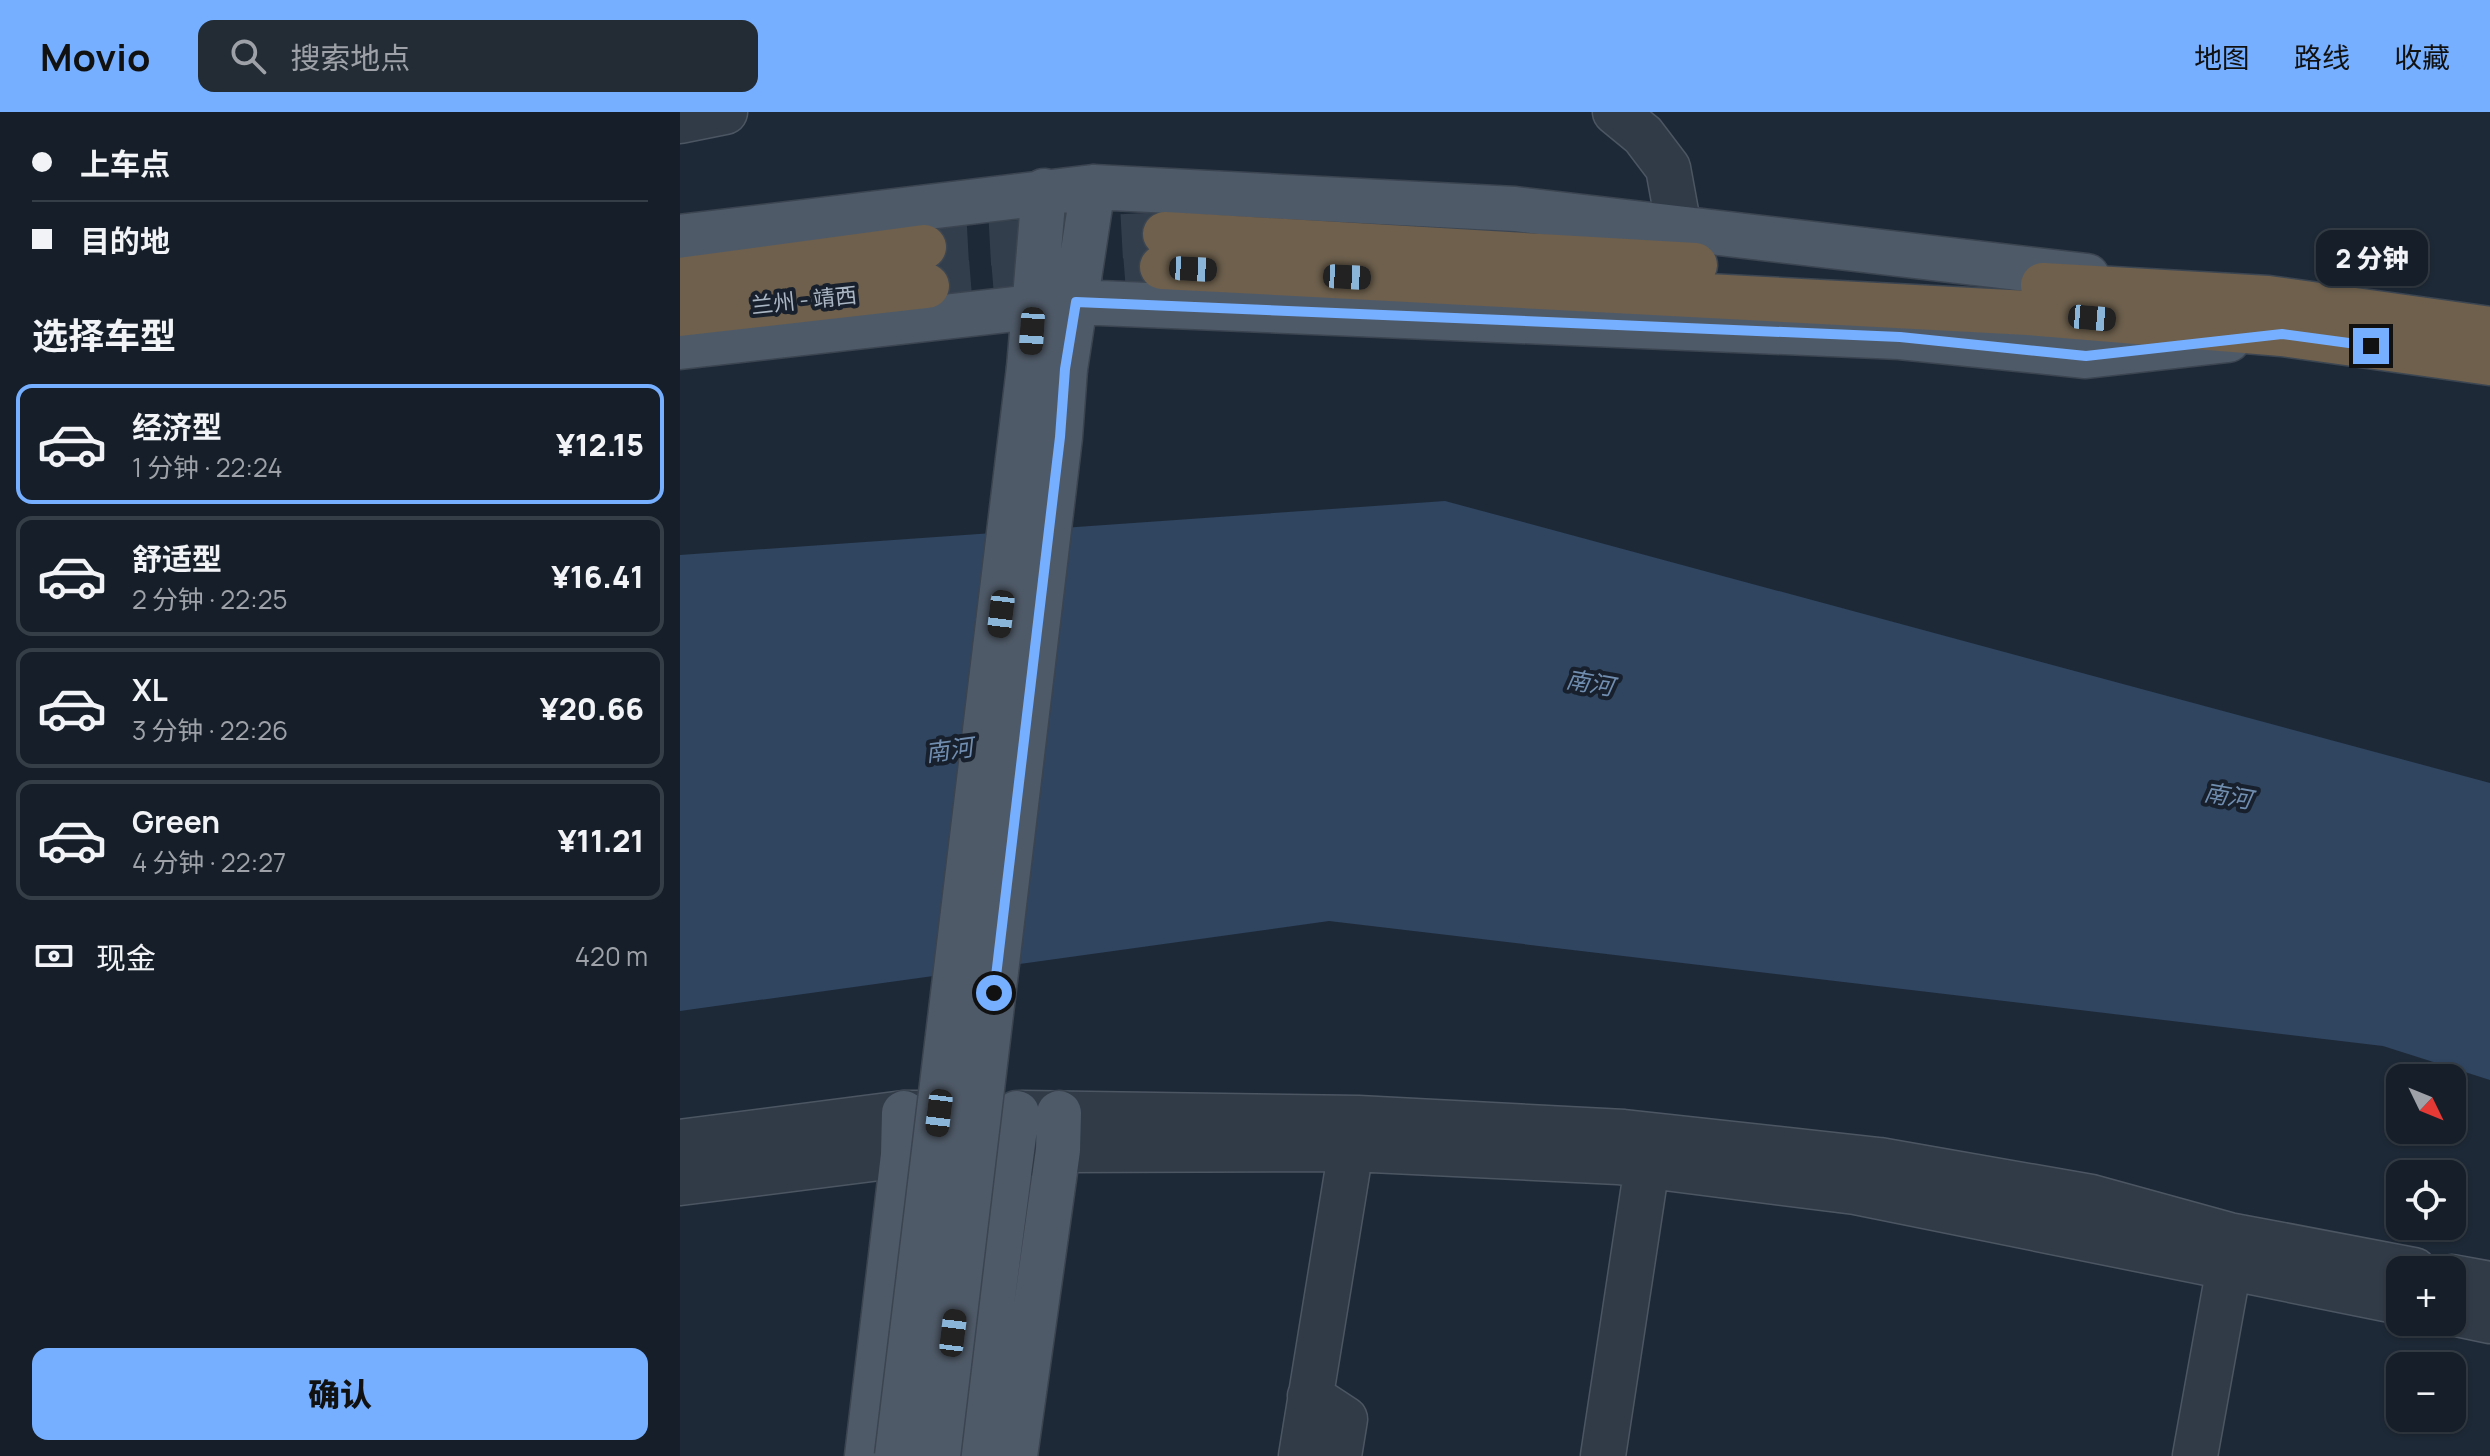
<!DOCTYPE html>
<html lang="zh">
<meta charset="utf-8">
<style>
body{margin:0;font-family:Manrope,"Noto Sans SC",sans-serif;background:#232c35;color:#f1f3f6;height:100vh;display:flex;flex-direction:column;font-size:30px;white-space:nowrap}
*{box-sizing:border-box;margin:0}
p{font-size:26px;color:#9ea2a8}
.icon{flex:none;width:44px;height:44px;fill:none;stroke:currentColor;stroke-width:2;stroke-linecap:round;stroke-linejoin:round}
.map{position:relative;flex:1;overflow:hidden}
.details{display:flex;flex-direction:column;background:#161f29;width:680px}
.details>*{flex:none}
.guide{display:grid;align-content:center;height:176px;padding:0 32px;background:#161f29}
.needle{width:52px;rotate:133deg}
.tools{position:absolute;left:1706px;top:952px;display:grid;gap:16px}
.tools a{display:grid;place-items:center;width:80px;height:80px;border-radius:16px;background:#161f29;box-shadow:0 2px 6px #0004,0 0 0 2px #353d46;font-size:40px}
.end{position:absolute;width:36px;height:36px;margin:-18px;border:10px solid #76afff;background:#111;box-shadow:0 0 0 4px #111}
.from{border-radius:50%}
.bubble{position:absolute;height:56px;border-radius:16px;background:#161f29;box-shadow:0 2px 6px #0004,0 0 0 2px #353d46;font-size:26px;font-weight:800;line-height:56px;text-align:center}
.car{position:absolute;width:24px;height:48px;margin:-24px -12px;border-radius:10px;box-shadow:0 0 6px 2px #0007;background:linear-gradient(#222 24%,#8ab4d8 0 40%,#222 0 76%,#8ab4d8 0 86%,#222 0)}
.guide b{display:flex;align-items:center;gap:28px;height:76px;font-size:30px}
.guide b+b{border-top:2px solid #353d46}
.guide i{width:20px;height:20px;background:#f1f3f6}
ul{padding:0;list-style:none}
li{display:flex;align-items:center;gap:24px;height:120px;margin:0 16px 12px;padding:0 16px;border:4px solid #353d46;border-radius:16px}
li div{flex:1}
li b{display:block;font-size:30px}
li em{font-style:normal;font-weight:800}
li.selected{border-color:#76afff}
li>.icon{width:72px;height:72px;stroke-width:1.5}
h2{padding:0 32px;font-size:36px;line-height:96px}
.pay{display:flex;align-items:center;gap:20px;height:88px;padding:0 32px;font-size:30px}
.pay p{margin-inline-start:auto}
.action{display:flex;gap:16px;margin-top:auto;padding:16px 32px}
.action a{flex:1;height:92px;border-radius:16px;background:#76afff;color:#111;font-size:32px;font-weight:800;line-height:92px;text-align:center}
header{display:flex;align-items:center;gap:48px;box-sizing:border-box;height:112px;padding:0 40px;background:#76afff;color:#111}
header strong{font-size:38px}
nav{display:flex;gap:44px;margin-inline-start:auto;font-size:28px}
.search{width:560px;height:72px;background:#232c35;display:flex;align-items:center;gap:20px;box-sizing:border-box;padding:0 28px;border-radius:16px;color:#9ea2a8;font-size:30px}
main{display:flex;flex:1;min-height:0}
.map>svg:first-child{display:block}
.water{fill:#2f4560}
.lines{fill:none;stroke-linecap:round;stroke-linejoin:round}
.highway-tunnel{stroke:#333e4c;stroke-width:44;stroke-dasharray:44 22;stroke-linecap:butt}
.minor-casing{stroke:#4c5663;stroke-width:47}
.major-casing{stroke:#3b4451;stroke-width:47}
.highway-casing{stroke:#3c4652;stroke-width:47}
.minor{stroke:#313b48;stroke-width:44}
.major{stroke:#4f5a68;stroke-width:44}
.highway{stroke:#6e604d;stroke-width:44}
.major-bridge-casing{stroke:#3b4451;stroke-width:47;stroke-linecap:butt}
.major-bridge{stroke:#4f5a68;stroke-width:44}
.route{stroke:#76afff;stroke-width:10}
.labels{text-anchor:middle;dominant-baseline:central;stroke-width:8;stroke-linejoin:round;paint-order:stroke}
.street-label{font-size:22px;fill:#abb6c5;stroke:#17202c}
.water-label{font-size:24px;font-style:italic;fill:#718eb0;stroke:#17202c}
</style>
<header>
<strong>Movio</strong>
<div class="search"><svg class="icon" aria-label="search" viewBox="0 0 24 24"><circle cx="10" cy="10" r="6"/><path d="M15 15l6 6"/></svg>搜索地点</div>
<nav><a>地图</a><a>路线</a><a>收藏</a></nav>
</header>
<main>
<section class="details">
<div class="guide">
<b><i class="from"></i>上车点</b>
<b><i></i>目的地</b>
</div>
<h2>选择车型</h2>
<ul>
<li class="selected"><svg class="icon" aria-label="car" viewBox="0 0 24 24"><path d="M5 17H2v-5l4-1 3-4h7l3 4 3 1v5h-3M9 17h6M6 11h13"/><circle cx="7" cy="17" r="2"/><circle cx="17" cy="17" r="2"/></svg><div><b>经济型</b><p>1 分钟 · 22:24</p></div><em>¥12.15</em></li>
<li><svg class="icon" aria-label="car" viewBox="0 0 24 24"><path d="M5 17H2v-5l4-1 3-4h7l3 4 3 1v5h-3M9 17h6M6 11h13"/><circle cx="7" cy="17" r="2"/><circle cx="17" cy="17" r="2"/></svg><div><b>舒适型</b><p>2 分钟 · 22:25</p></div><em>¥16.41</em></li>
<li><svg class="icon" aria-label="car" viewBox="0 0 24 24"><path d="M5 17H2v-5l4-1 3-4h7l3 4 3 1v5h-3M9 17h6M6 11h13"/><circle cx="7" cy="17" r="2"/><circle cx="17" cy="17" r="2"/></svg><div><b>XL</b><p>3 分钟 · 22:26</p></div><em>¥20.66</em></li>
<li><svg class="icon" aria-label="car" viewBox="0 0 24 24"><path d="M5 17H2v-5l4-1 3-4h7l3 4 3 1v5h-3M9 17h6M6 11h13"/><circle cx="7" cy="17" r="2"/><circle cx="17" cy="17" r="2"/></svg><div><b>Green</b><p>4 分钟 · 22:27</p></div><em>¥11.21</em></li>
</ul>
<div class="pay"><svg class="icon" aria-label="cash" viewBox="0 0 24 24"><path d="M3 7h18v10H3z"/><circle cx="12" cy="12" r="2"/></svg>现金<p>420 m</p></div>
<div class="action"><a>确认</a></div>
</section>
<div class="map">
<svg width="1810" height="1344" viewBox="0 0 1810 1344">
<rect width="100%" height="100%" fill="#1e2937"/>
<path class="water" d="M765,389L1810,671V968L1703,934L649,809L0,899V443Z"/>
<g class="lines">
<path class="highway-tunnel" d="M244,135L485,122
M247,174L482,155"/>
<defs>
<path id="minor" d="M935,0L963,23L988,56L999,116
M0,9L45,0
M342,1001L678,1006L944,1020L1199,1048L1411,1085L1549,1123L1734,1158
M0,1030L224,1001H261
M0,1071L223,1043L331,1044L378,1038L671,1037L938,1050L1175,1080L1720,1190
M1772,1165L1810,1172
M1772,1201L1810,1209
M630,1284L665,1307L659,1344
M621,1344L671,1037
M923,1344L967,1054
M1515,1344L1549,1155V1125"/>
<path id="major" d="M0,125L413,75L835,97L1407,164
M0,235L396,190L1220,225L1406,244L1548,228
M349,256L364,79
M385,257L413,75
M187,1344L223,1043L224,1001
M292,1344L337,1001
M335,1344L378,1038L379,1001"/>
<path id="highway" d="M485,122L1015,153
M482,155L1348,201L1602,222L1810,251
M0,168L244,135
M1363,173L1588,186L1810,217
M0,202L247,174"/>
</defs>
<use href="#minor" class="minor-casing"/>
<use href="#major" class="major-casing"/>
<use href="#highway" class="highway-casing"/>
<use href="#minor" class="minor"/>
<use href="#major" class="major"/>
<use href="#highway" class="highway"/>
<defs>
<path id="major-bridge" d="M217,1344L349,256
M258,1344L380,325L385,257"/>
</defs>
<use href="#major-bridge" class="major-bridge-casing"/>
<use href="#major-bridge" class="major-bridge"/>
</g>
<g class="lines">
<path class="route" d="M314,881L380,325L385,257L396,190L1220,225L1406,244L1602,222L1691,234"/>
</g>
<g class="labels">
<g class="street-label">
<text transform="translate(124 188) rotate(-6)">兰州 - 靖西</text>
</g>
<g class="water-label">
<text transform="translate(910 570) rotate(10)">南河</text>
<text transform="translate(269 637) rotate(-8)">南河</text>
<text transform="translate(1548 683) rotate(10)">南河</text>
</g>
</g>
</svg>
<div class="tools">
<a><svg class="needle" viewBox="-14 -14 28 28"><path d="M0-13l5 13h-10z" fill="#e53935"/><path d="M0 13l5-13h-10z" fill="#9ea2a8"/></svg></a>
<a><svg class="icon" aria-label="locate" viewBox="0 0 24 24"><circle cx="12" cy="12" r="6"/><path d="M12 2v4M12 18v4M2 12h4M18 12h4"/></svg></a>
<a>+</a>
<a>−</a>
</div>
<i class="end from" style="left:314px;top:881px"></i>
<i class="end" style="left:1691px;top:234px"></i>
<div class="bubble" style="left:1636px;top:118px;width:112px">2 分钟</div>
<i class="car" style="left:513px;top:157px;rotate:93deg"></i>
<i class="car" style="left:667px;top:165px;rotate:93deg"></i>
<i class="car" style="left:1412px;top:206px;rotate:95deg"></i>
<i class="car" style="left:352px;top:219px;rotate:184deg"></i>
<i class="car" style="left:321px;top:502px;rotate:187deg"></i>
<i class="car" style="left:259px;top:1001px;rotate:187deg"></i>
<i class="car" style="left:273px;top:1221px;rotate:7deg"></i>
</div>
</main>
